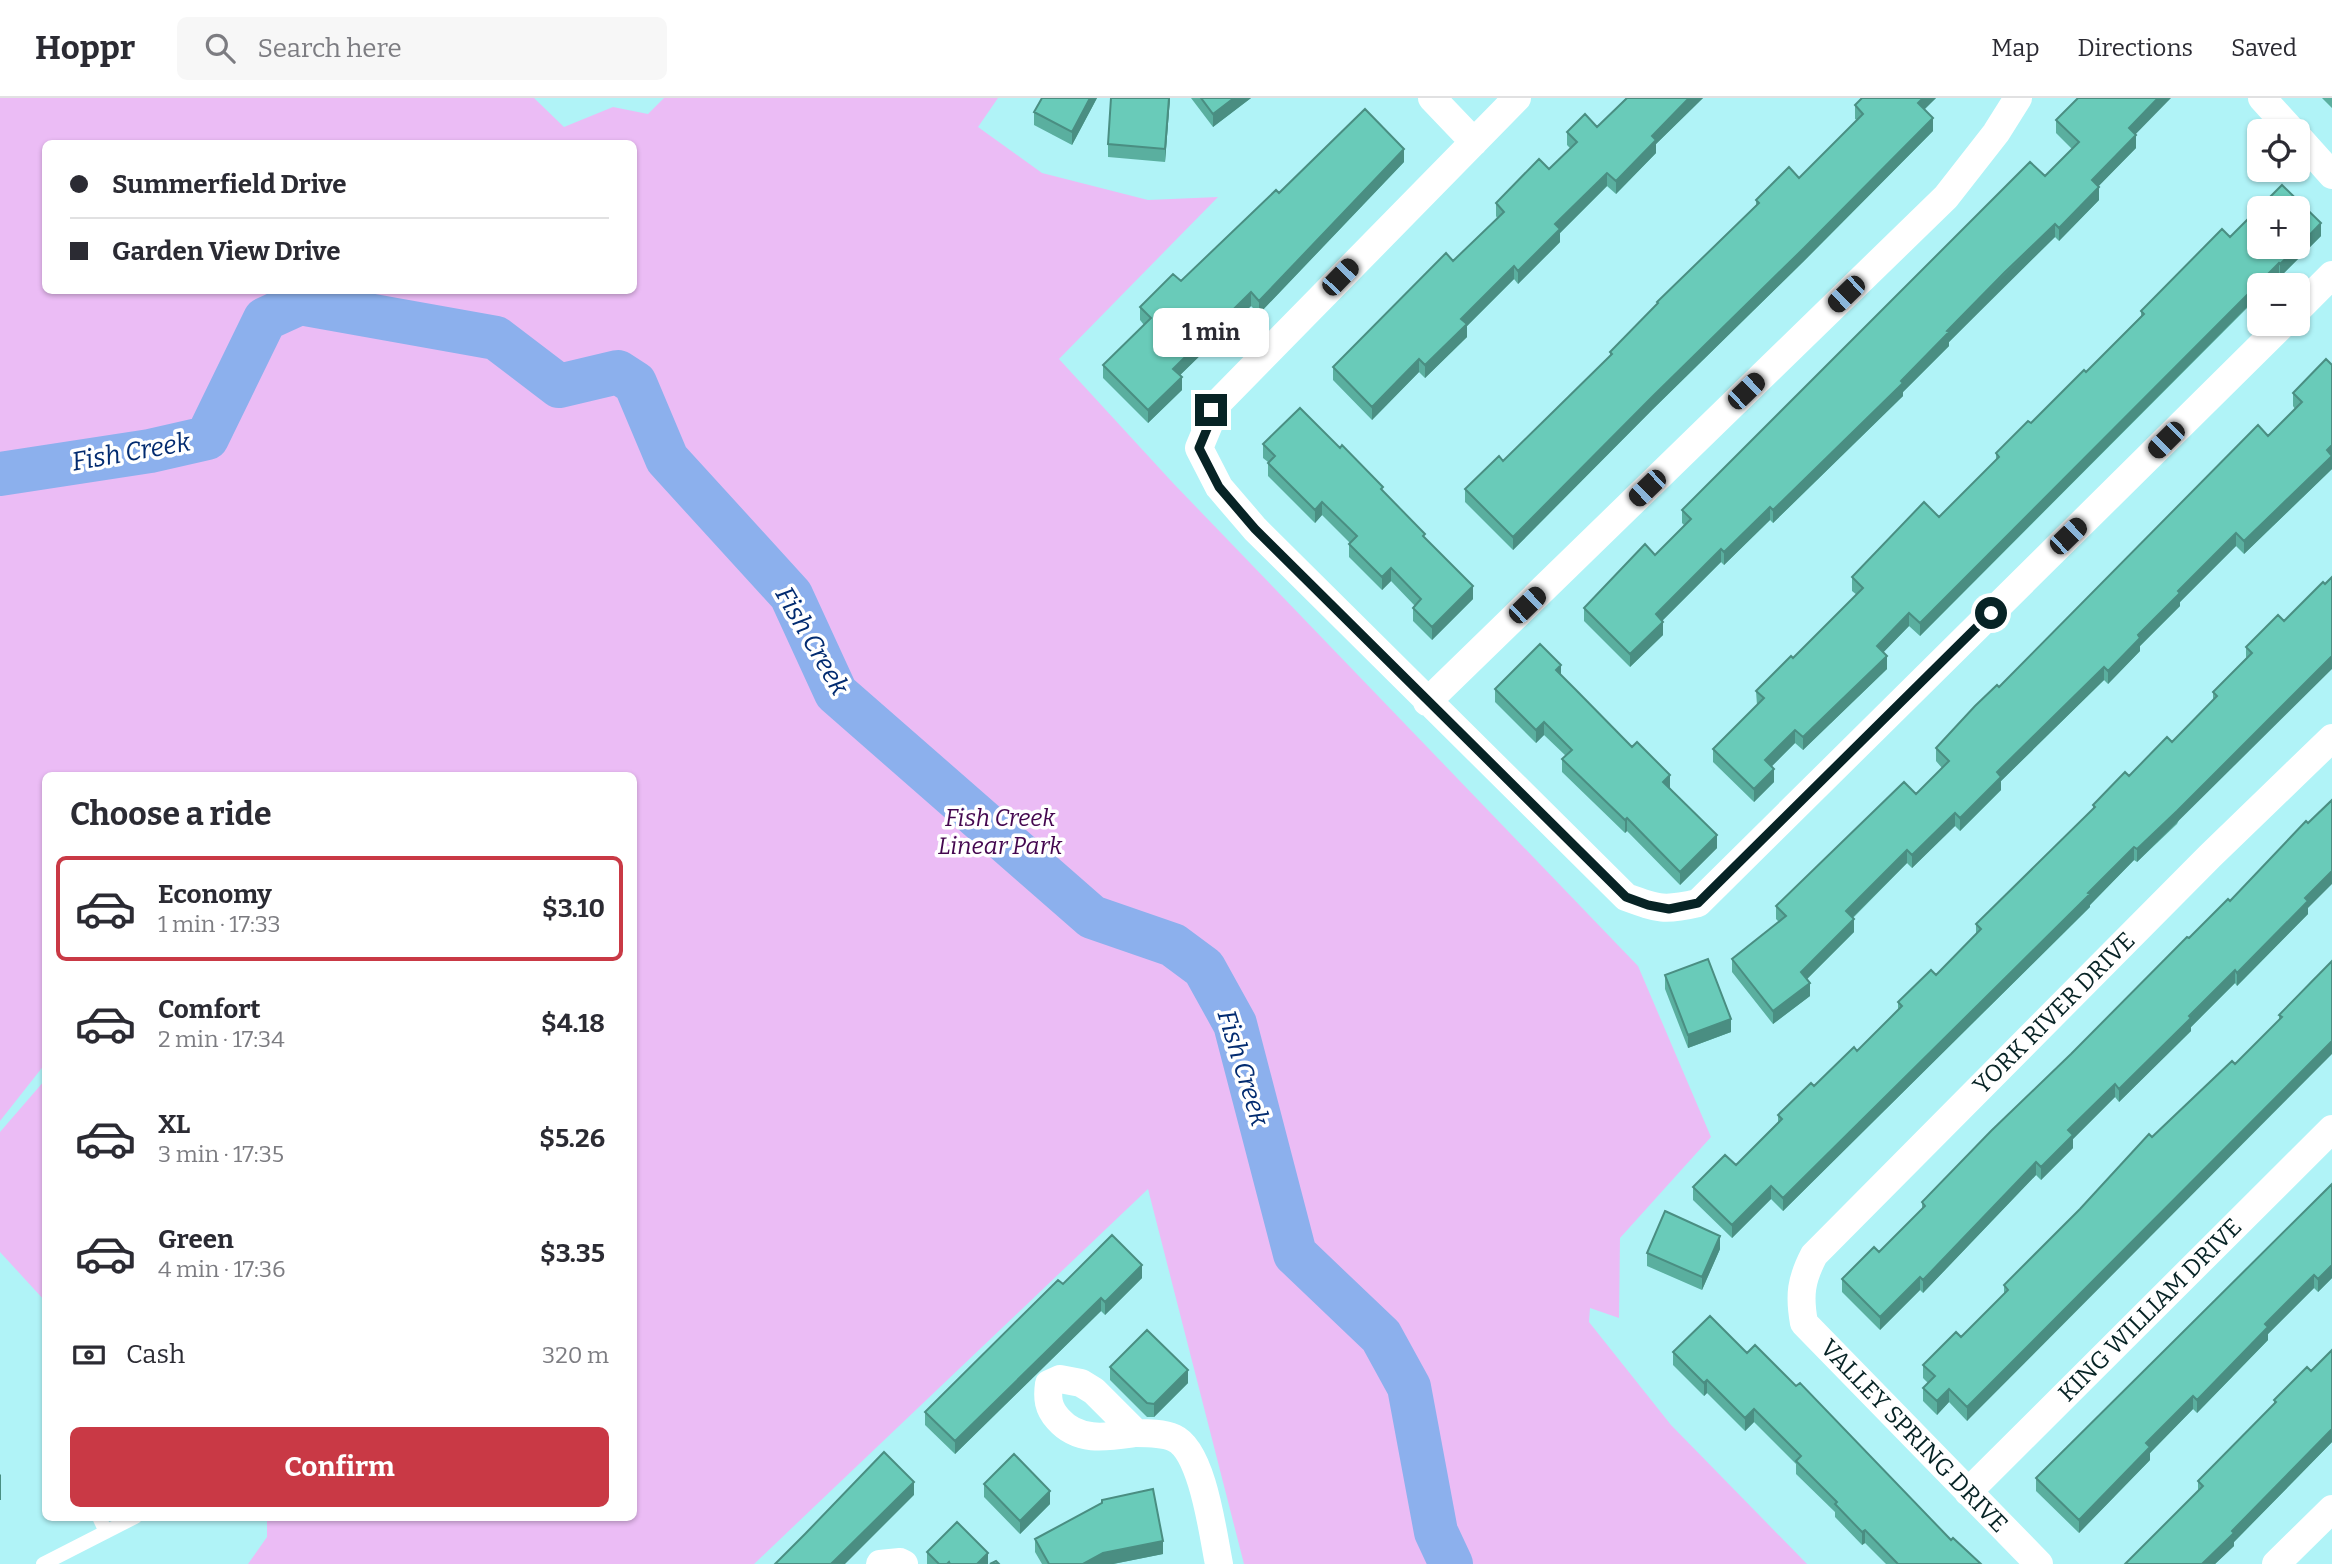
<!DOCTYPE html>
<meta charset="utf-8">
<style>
body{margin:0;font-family:Bitter,serif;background:#f7f7f7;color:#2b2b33;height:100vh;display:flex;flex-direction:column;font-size:26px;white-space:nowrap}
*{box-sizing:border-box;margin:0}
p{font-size:23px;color:#7c7c81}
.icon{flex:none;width:38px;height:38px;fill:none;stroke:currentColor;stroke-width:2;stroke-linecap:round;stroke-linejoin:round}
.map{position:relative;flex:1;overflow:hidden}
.side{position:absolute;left:42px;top:674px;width:595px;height:749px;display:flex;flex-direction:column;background:#fff;border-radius:10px;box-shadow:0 2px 5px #0004}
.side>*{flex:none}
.banner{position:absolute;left:42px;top:42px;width:595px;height:154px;border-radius:10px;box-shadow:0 2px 5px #0004;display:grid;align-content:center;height:154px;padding:0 28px;background:#fff}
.fabs{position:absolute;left:2247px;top:21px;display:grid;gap:14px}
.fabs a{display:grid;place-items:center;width:63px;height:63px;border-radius:10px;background:#fff;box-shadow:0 2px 5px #0004;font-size:35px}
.end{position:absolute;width:32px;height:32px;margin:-16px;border:9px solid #072325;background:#fff;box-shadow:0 0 0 4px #fff}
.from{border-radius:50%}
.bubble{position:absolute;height:49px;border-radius:10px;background:#fff;box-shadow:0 2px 5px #0004;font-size:23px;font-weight:700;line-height:49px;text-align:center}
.car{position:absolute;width:21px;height:42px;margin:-21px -10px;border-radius:9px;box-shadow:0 0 5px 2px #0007;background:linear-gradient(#222 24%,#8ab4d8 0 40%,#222 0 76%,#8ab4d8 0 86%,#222 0)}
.banner b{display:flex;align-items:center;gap:24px;height:66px;font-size:26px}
.banner b+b{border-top:2px solid #e1e1e2}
.banner i{width:18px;height:18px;background:#2b2b33}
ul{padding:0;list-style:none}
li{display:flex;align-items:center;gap:21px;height:105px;margin:0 14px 10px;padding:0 14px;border:4px solid transparent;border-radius:10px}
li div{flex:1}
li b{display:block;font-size:26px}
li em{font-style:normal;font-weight:700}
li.selected{border-color:#c93945}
li>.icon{width:63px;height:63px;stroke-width:1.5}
h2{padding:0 28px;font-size:32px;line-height:84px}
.pay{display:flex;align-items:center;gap:18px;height:77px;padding:0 28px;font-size:26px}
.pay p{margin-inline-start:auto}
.button{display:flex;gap:14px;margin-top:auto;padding:14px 28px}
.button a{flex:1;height:80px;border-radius:10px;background:#c93945;color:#fff;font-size:28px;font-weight:700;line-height:80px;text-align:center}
header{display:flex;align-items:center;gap:42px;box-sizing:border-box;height:98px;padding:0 35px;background:#fff;border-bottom:2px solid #e1e1e2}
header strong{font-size:33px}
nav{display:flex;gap:38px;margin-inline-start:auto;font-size:24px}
.search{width:490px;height:63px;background:#f7f7f7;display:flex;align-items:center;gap:18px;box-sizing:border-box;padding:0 24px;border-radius:10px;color:#7c7c81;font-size:26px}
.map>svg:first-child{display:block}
.green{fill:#ebbcf5;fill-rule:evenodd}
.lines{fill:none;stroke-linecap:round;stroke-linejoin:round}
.river{stroke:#8cb0ed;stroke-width:44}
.service{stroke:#fff;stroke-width:14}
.minor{stroke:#fff;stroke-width:28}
.wall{fill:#5aaf9f}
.shaded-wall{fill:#4a8e82}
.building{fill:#69cbb9;stroke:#4a8e82;stroke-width:2}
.route{stroke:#072325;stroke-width:9}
.labels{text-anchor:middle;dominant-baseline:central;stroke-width:7;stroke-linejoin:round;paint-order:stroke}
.park-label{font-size:24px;font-style:italic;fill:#44074f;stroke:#fff}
.street-label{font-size:24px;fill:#072325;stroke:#fff}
.water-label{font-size:26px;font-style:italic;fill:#022b70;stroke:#fff}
</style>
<header>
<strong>Hoppr</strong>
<div class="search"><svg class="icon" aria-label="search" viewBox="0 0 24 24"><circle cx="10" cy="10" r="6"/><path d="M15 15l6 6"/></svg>Search here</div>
<nav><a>Map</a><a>Directions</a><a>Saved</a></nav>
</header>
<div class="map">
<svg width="2332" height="1466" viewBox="0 0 2332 1466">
<rect width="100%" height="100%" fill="#b0f3f7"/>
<path class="green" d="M0,0H534L564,29L613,9L648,16L664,0H998L978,29L1042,75L1148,102L1218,99L1059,261L1173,385L1638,868L1711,1039L1620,1140L1619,1220L1590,1210L1589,1224L1671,1327L1807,1466H1244L1148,1091L754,1466H248L267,1439V1419H634V677H46L45,966L0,1023ZM46,46H634V192H46Z
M45,982V1203L0,1154V1034Z"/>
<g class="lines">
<path class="river" d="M0,376L150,353L207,340L265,221L300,205L496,240L559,288L618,274L635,285L667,361L791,497L836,595L1092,819L1173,847L1204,870L1235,926L1295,1156L1381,1238L1409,1289L1436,1434L1451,1466"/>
<path class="service" d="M99,1419L106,1434
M43,1466L135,1419"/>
<path class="minor" d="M1432,0L1474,44
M1517,0L1211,312L1209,326L1199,350L1219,389L1255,431L1626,799C1659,811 1664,813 1698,805L2283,226
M2262,0L2292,33
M2298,39L2332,77
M2298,211L2332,177
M1427,604L1946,99L1996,35L2018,0
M1060,1281L1081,1285L1094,1293L1136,1335C1108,1339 1079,1345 1058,1321C1048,1310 1047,1300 1049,1286Z
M1136,1335C1148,1335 1163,1335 1174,1340C1203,1353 1213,1437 1219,1466
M1968,1394L2332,1031
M880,1466L900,1464L904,1466
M2039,1466L1804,1225C1799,1197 1801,1182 1814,1157L2210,758L2332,640
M2276,1466L2332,1411"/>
</g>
<path class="wall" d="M1042,0H1097L1072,47L1034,27V14Z
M1170,0L1165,64L1108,59V46Z
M1191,0H1251L1213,29Z
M1626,0H1703L1656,46V55L1616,96L1607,88L1560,135V144L1518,186L1514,181L1467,228V239L1425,280L1419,274L1372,322L1333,282V269L1453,163L1497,120L1496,118V105L1549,71L1570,50L1567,47V34L1597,29Z
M1936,0L1924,11L1933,33L1804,163L1653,311L1513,452L1465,404V391L1503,363L1610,258V254L1657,207V204L1756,107V102L1799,80L1857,22L1855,21V7Z
M2322,0H2332V10Z
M2056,22L2136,36V50L2098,88L2099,102L2059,143L2055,139L2005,187L1949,244V248L1903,294V298L1773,425L1770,422L1724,467L1721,464L1662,523L1663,537L1630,569L1584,523V510L1655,457L1684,427L1682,425V412L2045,78L2072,51L2056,35Z
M1404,64L1259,216L1251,208L1180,277L1182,292L1148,325L1103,280V267L1144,227L1140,222V209L1181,183L1279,95Z
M2321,138L2280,179L2279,178L1920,538L1909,528L1883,554L1887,571L1803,652L1795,645L1772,668L1774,684L1754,704L1713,664V651L1757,607L1756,593L1793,560L1857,497L1852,493V479L1939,419L1996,363V355L2031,325L2086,274L2141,218V213L2230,139Z
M2332,267V371L2244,456L2236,448L2180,504V508L2140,548V553L2108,586L2104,582L2001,683V692L1960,733L1955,728L1912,770L1907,765L1853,820L1854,834L1807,881L1810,898L1773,926L1732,874V861L1779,824L1776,821V808L1916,696L1942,670L1936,663V650L1999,589L2268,338L2295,311L2293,308V295Z
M1263,346L1383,394L1425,441L1473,501L1432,542L1413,523V510L1415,508L1391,483L1382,492L1349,459V446L1350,445L1322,417L1315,425L1268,378V364L1263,360Z
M2278,517L2177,726L2137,764L2134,762L2090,807V809L1783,1113L1771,1101L1732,1140L1693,1102V1089L1736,1067L1778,1024V1017L1857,953L1898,912V904L1936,877L1976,836V826L2093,712V707L2172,644L2213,602V594L2246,560V549Z
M1561,577L1670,690L1717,750L1680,787L1627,733L1625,735L1562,674V661L1566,658L1544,637L1536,645L1495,604V591Z
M2230,803L2308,810V816L2237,888L2235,885L2191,929V933L2119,1004L2115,999L2073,1041V1050L2041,1082L2036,1077L1923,1195L1920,1192L1880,1232L1842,1194V1181L1879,1154L1922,1112V1104L2189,840Z
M1665,877L1731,934L1688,950L1665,891Z
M2316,878L1967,1323L1949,1304L1937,1317L1923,1303V1290L1928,1285L1923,1280V1267L1961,1239L2004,1196V1187L2152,1039L2235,966L2279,922V917Z
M2332,1086V1180L2318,1194L2314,1190L2268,1236V1242L2197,1315L2193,1311L2150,1355V1362L2079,1435L2036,1393V1380Z
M1720,1151L1702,1192L1647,1168V1155Z
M1142,1180L1105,1217L1101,1213L955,1356L925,1327V1314L1063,1186Z
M2332,1252V1344L2234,1444V1448L2215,1466H2125L2198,1393V1383L2274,1306V1302L2311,1273Z
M1673,1254L1747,1255L1951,1442L1981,1466H1886L1865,1445L1862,1447L1835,1419V1414L1796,1376V1366L1754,1324L1745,1333L1707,1295L1704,1298L1673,1267Z
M1110,1269L1188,1285L1154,1319H1147L1110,1282Z
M984,1386L1050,1406L1020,1436L984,1399Z
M1102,1402L1163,1456L1113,1466H1042L1035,1454V1441L1102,1405Z
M927,1454L988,1466H927Z"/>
<path class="shaded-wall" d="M1090,0H1097L1072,47V34Z
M1169,0H1170L1165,64V51Z
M1234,0H1251L1213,29V16Z
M1689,0H1703L1656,46V55L1616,96V83L1652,38Z
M1923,0H1936L1918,18V5Z
M2158,0H2171L2129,43V30Z
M1933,20V33L1804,163L1653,311L1513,452V439L1653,298Z
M2136,37V50L2092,95V82Z
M1404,51V64L1259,216V203Z
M1607,75V88L1560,135V144L1518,186V173L1555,126Z
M2099,89V102L2059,143V130Z
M2321,125V138L2280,179V166Z
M2055,126V139L1949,244V248L1903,294V298L1773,425V412L1901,283L1947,233Z
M2279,165V178L2269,187H2259V197L1920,538V525Z
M1514,168V181L1467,228V239L1425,280V267L1461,221Z
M1251,194V208L1173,284V271Z
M1419,261V274L1372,322V309Z
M1182,279V292L1148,325V312Z
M2332,347V371L2244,456V443Z
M1322,404V417L1315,425V412Z
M1770,409V422L1724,467V454Z
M2236,435V448L2180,504V508L2140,548V553L2108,586V573L2138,537L2178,493Z
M1721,451V464L1656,529V516Z
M1391,470V483L1382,492V479Z
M1473,488V501L1432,542V529Z
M1909,515V528L1877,561V548Z
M1663,524V537L1630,569V556Z
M1887,558V571L1803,652V639Z
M2332,558V571L2137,764V751Z
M1561,567V580L1556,572Z
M2104,569V582L2001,683V692L1960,733V720L1997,674Z
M1544,624V637L1536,645V632Z
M1795,632V645L1765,675V662Z
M1774,671V684L1754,704V691Z
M1670,677V690L1663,697V684Z
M1955,715V728L1912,770V757Z
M1627,720V733L1625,735V722Z
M1717,737V750L1680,787V774Z
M2134,749V762L2090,807V809L1783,1113V1100Z
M1907,752V765L1846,826V813Z
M2332,773V786L2308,810V816L2237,888V875L2305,800Z
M1854,821V834L1801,887V874Z
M2235,872V885L2191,929V933L2119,1004V991Z
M1810,885V898L1773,926V913Z
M1731,921V934L1688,950V937Z
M2332,943V956L1967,1323V1309Z
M2115,986V999L2073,1041V1050L2041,1082V1069L2068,1032Z
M2036,1064V1077L1923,1195V1182Z
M1771,1088V1101L1732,1140V1127Z
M1720,1138V1151L1702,1192V1179Z
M1142,1167V1180L1105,1217V1204Z
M2332,1167V1180L2318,1194V1181Z
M2314,1177V1190L2268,1236V1242L2197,1315V1302L2265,1226Z
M1920,1179V1192L1880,1232V1219Z
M1101,1200V1213L955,1356V1343Z
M1188,1272V1285L1154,1319V1306Z
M1707,1282V1295L1704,1298V1285Z
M1949,1291V1304L1937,1317V1303Z
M2193,1298V1311L2150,1355V1362L2079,1435V1422L2146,1345Z
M1754,1311V1324L1745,1333V1320Z
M2332,1331V1344L2234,1444V1448L2215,1466H2202L2232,1433Z
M1,1376V1402H0V1377Z
M914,1384V1397L845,1466H831Z
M1050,1393V1406L1020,1436V1423Z
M1865,1432V1445L1862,1447V1434Z
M1163,1443V1456L1113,1466H1083L1103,1455Z
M988,1455V1466H977Z"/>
<path class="building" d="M1042,0H1090L1072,34L1034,14Z
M1111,0H1169L1165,51L1108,46Z
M1201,0H1234L1213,16Z
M1627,0H1689L1652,38L1656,42L1616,83L1607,75L1555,126L1560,131L1518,173L1514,168L1461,221L1467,226L1425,267L1419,261L1372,309L1333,269L1446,155L1453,163L1504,114L1496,105L1539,61L1549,71L1577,44L1567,34L1585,16L1597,29Z
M1862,0H1923L1918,5L1933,20L1804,150L1653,298L1513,439L1465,391L1499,358L1503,363L1556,311L1612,256L1610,254L1658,205L1657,204L1759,105L1756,102L1789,69L1799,80L1863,16L1855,7Z
M2078,0H2158L2129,30L2136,37L2092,82L2099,89L2059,130L2055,126L2005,174L1947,233L1949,234L1901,283L1903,285L1773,412L1770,409L1724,454L1721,451L1656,516L1663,524L1630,556L1584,510L1645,446L1655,457L1691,421L1682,412L2030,64L2045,78L2079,44L2056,22Z
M1365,11L1404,51L1259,203L1251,194L1173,271L1182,279L1148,312L1103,267L1151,220L1140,209L1173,176L1181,183L1276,92L1279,95Z
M2282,87L2321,125L2298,149V110H2259V149H2298L2280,166L2279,165L1920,525L1909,515L1877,548L1887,558L1803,639L1795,632L1765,662L1774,671L1754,691L1713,651L1764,600L1756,593L1791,558L1793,560L1863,490L1852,479L1924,404L1939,419L1999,359L1996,355L2028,323L2031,325L2084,272L2086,274L2144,216L2141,213L2222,131L2230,139Z
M2326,261L2332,267V347L2327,352L2332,358L2244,443L2236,435L2178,493L2180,495L2138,537L2140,540L2108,573L2104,569L1997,674L2001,679L1960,720L1955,715L1912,757L1907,752L1846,813L1854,821L1801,874L1810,885L1773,913L1732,861L1786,818L1776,808L1904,684L1916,696L1949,663L1936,650L1975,608L1997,587L1999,589L2258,327L2268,338L2302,304L2293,295Z
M1300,310L1340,350L1342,347L1383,389L1381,391L1425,436L1423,438L1473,488L1432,529L1413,510L1421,501L1391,470L1382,479L1349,446L1357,438L1322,404L1315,412L1268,365L1275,358L1263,346Z
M2332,479V558L2177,713L2137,751L2134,749L2088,795L2090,796L1783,1100L1771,1088L1732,1127L1693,1089L1725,1057L1736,1067L1782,1021L1778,1017L1811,985L1814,988L1854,949L1857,953L1902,908L1898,904L1931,872L1936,877L1981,831L1976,826L2095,709L2093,707L2125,674L2129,678L2167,639L2172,644L2217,598L2213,594L2252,555L2246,549L2278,517L2284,523L2323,484L2325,486Z
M1540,546L1561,567L1556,572L1576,592L1632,649L1637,644L1670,677L1663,684L1717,737L1680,774L1627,720L1625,722L1562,661L1572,652L1544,624L1536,632L1495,591Z
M2332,702V773L2305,800L2308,803L2237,875L2235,872L2189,918L2191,920L2119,991L2115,986L2068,1032L2073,1037L2041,1069L2036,1064L1923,1182L1920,1179L1880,1219L1842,1181L1874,1149L1879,1154L1925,1108L1922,1104L1991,1033L2071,956L2187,839L2189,840L2228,801L2230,803L2306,723L2308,725Z
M1708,861L1731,921L1688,937L1665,877Z
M2332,863V943L1967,1309L1949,1291L1937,1303L1923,1290L1935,1278L1923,1267L1956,1234L1961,1239L2008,1192L2004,1187L2080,1111L2149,1036L2152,1039L2232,963L2235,966L2282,919L2279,917Z
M2332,1086V1167L2318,1181L2314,1177L2265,1226L2268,1229L2197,1302L2193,1298L2146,1345L2150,1349L2079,1422L2036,1380Z
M1665,1113L1720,1138L1702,1179L1647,1155Z
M1112,1137L1142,1167L1105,1204L1101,1200L955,1343L925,1314L1058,1182L1063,1186Z
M1710,1218L1747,1255L1755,1247L1796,1288L1800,1285L1951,1442L1953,1440L1981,1466H1898L1865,1432L1862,1434L1835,1406L1837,1404L1796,1363L1801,1358L1754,1311L1745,1320L1707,1282L1704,1285L1673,1254Z
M1147,1232L1188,1272L1154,1306L1147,1305L1110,1269Z
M2332,1252V1331L2232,1433L2234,1435L2202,1466H2125L2203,1388L2198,1383L2276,1304L2274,1302L2307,1269L2311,1273Z
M884,1354L914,1384L831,1466H775L805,1436Z
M1014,1356L1050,1393L1020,1423L984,1386Z
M1153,1391L1163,1443L1103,1455L1083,1466H1049L1035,1441L1102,1405V1402Z
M957,1424L988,1455L977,1466H950L949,1464L947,1466H939L927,1454Z
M996,1463L999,1466H990Z"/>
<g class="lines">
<path class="route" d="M1211,312L1209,326L1199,350L1219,389L1255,431L1626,799L1648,807L1669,811L1698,805L1991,515"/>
</g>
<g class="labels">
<g class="park-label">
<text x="1000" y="720">Fish Creek<tspan x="1000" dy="28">Linear Park</tspan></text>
</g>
<g class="street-label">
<text transform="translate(2054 915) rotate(-45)">YORK RIVER DRIVE</text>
<text transform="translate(2150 1212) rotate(-45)">KING WILLIAM DRIVE</text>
<text transform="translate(1914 1338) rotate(46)">VALLEY SPRING DRIVE</text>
</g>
<g class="water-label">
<text transform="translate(131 354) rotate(-10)">Fish Creek</text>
<text transform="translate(812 543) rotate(60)">Fish Creek</text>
<text transform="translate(1243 970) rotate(73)">Fish Creek</text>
</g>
</g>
</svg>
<div class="fabs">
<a><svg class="icon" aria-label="locate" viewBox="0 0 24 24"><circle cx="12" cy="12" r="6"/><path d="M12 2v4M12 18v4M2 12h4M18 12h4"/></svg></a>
<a>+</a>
<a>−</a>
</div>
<i class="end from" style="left:1991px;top:515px"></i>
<i class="end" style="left:1211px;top:312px"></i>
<div class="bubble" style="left:1153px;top:210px;width:116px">1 min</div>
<i class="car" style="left:1340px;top:179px;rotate:44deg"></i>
<i class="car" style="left:1846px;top:196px;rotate:226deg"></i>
<i class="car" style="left:1746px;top:293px;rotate:46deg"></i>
<i class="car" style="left:2166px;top:342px;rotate:225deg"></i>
<i class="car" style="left:1647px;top:390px;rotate:226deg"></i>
<i class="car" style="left:2068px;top:438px;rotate:46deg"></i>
<i class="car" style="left:1527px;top:507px;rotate:46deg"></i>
<div class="banner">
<b><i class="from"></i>Summerfield Drive</b>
<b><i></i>Garden View Drive</b>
</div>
<section class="side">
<h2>Choose a ride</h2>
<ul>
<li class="selected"><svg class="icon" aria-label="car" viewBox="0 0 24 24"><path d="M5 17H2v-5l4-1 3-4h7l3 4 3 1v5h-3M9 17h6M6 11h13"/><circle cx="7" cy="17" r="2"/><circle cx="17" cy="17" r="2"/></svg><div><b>Economy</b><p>1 min · 17:33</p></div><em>$3.10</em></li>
<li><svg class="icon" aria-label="car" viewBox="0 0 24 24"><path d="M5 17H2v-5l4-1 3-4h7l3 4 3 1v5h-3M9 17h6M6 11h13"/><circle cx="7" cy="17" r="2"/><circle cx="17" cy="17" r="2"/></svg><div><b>Comfort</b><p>2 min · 17:34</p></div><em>$4.18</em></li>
<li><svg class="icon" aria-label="car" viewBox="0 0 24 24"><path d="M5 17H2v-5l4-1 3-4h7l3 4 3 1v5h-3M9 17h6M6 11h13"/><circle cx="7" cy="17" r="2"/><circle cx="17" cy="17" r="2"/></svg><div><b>XL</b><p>3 min · 17:35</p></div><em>$5.26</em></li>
<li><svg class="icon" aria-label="car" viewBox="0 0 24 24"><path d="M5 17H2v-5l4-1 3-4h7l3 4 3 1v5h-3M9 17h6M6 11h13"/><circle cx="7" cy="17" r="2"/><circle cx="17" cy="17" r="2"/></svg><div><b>Green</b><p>4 min · 17:36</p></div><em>$3.35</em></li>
</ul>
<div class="pay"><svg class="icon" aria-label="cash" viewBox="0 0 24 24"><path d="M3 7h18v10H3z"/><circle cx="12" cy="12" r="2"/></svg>Cash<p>320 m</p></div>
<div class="button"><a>Confirm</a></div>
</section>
</div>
